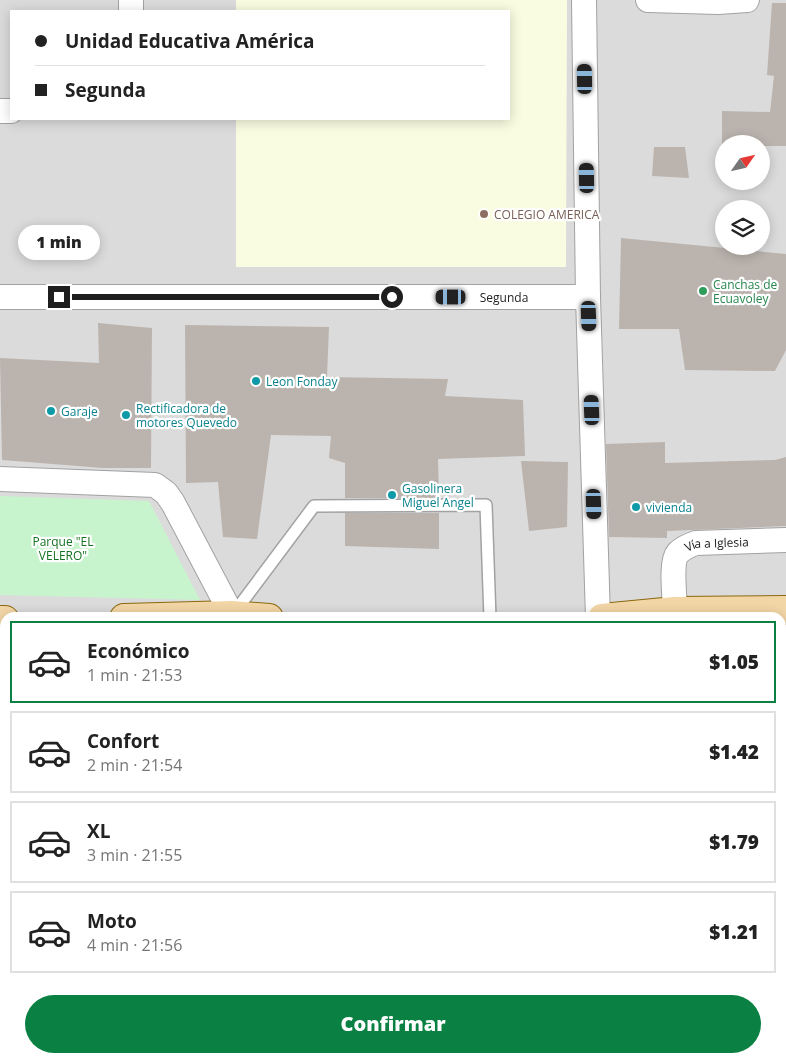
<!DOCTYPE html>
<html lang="es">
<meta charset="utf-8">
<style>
body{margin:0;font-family:"Open Sans",sans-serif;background:#f2f2f2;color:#222;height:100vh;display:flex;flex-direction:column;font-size:19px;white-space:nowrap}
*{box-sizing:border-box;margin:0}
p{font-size:16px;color:#767676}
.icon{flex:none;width:28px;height:28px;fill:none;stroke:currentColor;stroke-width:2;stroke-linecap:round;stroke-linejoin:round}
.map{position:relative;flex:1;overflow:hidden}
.side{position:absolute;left:0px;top:612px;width:786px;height:451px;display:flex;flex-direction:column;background:#fff;border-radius:15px 15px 0 0;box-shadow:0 2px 12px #0003}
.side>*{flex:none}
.guide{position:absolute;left:10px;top:10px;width:500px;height:110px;border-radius:0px;box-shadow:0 2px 12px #0003;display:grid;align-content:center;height:110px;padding:0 25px;background:#fff}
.needle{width:32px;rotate:56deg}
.controls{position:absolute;left:715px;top:135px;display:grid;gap:10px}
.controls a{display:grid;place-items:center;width:55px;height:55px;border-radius:50%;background:#fff;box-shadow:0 2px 12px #0003;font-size:25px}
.end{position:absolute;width:22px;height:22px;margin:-11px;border:6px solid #1e1e1e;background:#fff;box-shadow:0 0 0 2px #fff}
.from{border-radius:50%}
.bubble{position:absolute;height:35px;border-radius:18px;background:#fff;box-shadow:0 2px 12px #0003;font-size:16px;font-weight:800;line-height:35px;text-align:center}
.car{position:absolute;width:15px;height:30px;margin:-15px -8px;border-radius:6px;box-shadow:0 0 4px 1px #0007;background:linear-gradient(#222 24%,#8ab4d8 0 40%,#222 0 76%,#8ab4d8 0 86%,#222 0)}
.guide b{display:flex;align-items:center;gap:18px;height:48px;font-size:19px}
.guide b+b{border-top:1px solid #e0e0e0}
.guide i{width:12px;height:12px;background:#222}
ul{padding:9px 0 0;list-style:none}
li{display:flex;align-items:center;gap:15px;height:82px;margin:0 10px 8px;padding:0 15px;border:2px solid #e0e0e0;border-radius:0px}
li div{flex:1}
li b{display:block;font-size:19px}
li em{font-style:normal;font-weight:800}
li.current{border-color:#0b8043}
li>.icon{width:45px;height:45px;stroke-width:1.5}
.action{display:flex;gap:10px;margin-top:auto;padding:10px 25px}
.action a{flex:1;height:58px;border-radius:30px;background:#0b8043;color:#fff;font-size:20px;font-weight:800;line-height:58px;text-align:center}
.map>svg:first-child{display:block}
.residential{fill:#dcdbdb;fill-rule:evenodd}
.education{fill:#fafce1}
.forest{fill:#a8ca9e}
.park{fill:#c7f4cd}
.parking{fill:#dedede}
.building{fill:#bbb4ae}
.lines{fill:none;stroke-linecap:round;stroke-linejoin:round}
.lane-casing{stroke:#a2a2a2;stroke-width:14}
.street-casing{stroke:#a2a2a2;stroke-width:26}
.secondary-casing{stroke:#5c6b10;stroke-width:30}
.primary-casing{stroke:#8a680f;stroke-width:30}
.lane{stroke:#fff;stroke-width:11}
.street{stroke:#fff;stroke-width:24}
.secondary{stroke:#edf3bf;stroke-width:28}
.primary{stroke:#f3d6a6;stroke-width:28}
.route{stroke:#1e1e1e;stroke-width:6}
.education-dot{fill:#8d6e63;stroke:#fff;stroke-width:2}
.leisure-dot{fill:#2e9e5b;stroke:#fff;stroke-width:2}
.culture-dot{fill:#0f9aa8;stroke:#fff;stroke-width:2}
.labels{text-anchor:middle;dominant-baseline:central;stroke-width:4.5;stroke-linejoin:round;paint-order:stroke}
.education-label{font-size:12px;fill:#785e54;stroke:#fff;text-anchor:start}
.leisure-label{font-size:12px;fill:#27864d;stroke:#fff;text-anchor:start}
.street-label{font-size:12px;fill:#1e1e1e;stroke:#fff}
.culture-label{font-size:12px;fill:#0d838f;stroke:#fff;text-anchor:start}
.park-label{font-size:12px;fill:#167223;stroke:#fff}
</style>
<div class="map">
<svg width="786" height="1063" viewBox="0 0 786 1063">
<rect width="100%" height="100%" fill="#eeece6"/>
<path class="residential" d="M0,0H786V1063H0ZM11,11H509V119H11ZM724,144H761V181H724ZM724,209H761V246H724ZM5,618H781V1059H5Z"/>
<path class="education" d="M236,0H567L566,267H236V119H509V11H236Z
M781,681H786V980L781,986Z
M419,1059H729L726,1063H419Z"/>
<path class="forest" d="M786,986V1013L781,1009V992Z
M786,1037V1063H770L772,1059H781V1045Z"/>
<path class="park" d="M0,496L149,501L200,600L0,595Z"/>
<path class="parking" d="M661,1059H719L716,1063H661Z"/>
<path class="building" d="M772,3H786V146H761V144H722V111L770,112L774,76L767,75Z
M654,147H685L689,178L652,176Z
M621,238L786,254V350L775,371L685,370L679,329H619Z
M98,323L152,328L151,468H103L2,460L0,358L99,363Z
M185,325L329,327L327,377L448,379L445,396L523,400L525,456L438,459L439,498H345V463L329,458L331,436L271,435L257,539L223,537L218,482L186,483Z
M665,442V463L775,460L786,457V526L667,531V538L609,537L606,444Z
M521,461L568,462L567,527L529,531Z
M345,513H439V549L345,546Z"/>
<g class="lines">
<defs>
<path id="lane" d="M234,613L314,506L486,505L490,618"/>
<g id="street">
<path d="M131,0V11"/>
<path d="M584,0L588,297L598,618"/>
<path d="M648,0L718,2L747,0"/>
<path d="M0,111H11"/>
<path id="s1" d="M0,297H588"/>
<path d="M0,479L155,485L166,493L173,503L232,615"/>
<path id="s2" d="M675,611C675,598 670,562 678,553C683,548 690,545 696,543L786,540"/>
<path d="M0,894H5"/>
</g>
<path id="secondary" d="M364,1059V1063
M401,1059V1063"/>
<path id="primary" d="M124,618L232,615L269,618
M602,618L675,611L786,610
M0,620H5"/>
</defs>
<use href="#lane" class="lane-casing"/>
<use href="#street" class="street-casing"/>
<use href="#secondary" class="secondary-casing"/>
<use href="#primary" class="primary-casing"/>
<use href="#lane" class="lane"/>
<use href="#street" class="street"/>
<use href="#secondary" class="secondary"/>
<use href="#primary" class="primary"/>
</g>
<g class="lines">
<path class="route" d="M59,297H392"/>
</g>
<circle class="education-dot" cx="484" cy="214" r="5"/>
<circle class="leisure-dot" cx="703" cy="291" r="5"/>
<g class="culture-dot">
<circle cx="256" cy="381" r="5"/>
<circle cx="51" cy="411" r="5"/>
<circle cx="126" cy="415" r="5"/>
<circle cx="392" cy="495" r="5"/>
<circle cx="636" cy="507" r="5"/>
</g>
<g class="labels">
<g class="education-label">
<text x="494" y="214">COLEGIO AMERICA</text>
</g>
<g class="leisure-label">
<text x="713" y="284">Canchas de<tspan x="713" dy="14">Ecuavoley</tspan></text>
</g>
<g class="street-label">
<text stroke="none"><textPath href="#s1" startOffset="504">Segunda</textPath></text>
<text stroke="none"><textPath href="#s2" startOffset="100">Vía a Iglesia</textPath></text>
</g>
<g class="culture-label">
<text x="266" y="381">Leon Fonday</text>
<text x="136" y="408">Rectificadora de<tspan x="136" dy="14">motores Quevedo</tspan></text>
<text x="61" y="411">Garaje</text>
<text x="402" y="488">Gasolinera<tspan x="402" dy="14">Miguel Angel</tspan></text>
<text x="646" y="507">vivienda</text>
</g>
<g class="park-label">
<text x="63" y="541">Parque "EL<tspan x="63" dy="14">VELERO"</tspan></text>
</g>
</g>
</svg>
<div class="controls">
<a><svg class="needle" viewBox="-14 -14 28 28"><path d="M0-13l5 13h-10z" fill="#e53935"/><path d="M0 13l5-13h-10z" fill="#767676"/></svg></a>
<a><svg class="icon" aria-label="layers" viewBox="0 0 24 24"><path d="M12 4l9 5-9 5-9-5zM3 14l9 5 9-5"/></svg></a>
</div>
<i class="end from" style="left:392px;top:297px"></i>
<i class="end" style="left:59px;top:297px"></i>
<div class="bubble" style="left:18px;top:225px;width:82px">1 min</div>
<i class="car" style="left:585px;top:79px;rotate:359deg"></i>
<i class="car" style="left:587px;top:178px;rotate:359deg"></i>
<i class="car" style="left:451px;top:297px;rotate:270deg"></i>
<i class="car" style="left:589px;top:316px;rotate:178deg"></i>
<i class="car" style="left:592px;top:410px;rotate:358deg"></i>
<i class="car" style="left:594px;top:504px;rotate:178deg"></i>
<div class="guide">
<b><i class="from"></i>Unidad Educativa América</b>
<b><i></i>Segunda</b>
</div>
<section class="side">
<ul>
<li class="current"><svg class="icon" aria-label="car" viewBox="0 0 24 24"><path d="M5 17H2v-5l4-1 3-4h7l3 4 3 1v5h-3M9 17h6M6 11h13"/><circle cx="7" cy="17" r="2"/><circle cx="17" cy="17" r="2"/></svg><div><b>Económico</b><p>1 min · 21:53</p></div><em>$1.05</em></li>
<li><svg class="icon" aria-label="car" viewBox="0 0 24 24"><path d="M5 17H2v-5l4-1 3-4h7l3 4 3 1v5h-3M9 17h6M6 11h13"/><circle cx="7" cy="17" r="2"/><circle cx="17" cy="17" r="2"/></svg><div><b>Confort</b><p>2 min · 21:54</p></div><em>$1.42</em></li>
<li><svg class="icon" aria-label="car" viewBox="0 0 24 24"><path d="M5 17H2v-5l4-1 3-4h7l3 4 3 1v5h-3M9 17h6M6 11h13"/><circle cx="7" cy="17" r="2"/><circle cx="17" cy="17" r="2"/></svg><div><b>XL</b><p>3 min · 21:55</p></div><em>$1.79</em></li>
<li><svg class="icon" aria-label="car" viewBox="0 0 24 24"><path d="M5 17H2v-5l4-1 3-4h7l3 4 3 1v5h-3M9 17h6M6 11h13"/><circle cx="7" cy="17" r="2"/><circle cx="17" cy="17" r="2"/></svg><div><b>Moto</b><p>4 min · 21:56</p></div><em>$1.21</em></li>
</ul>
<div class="action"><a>Confirmar</a></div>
</section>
</div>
